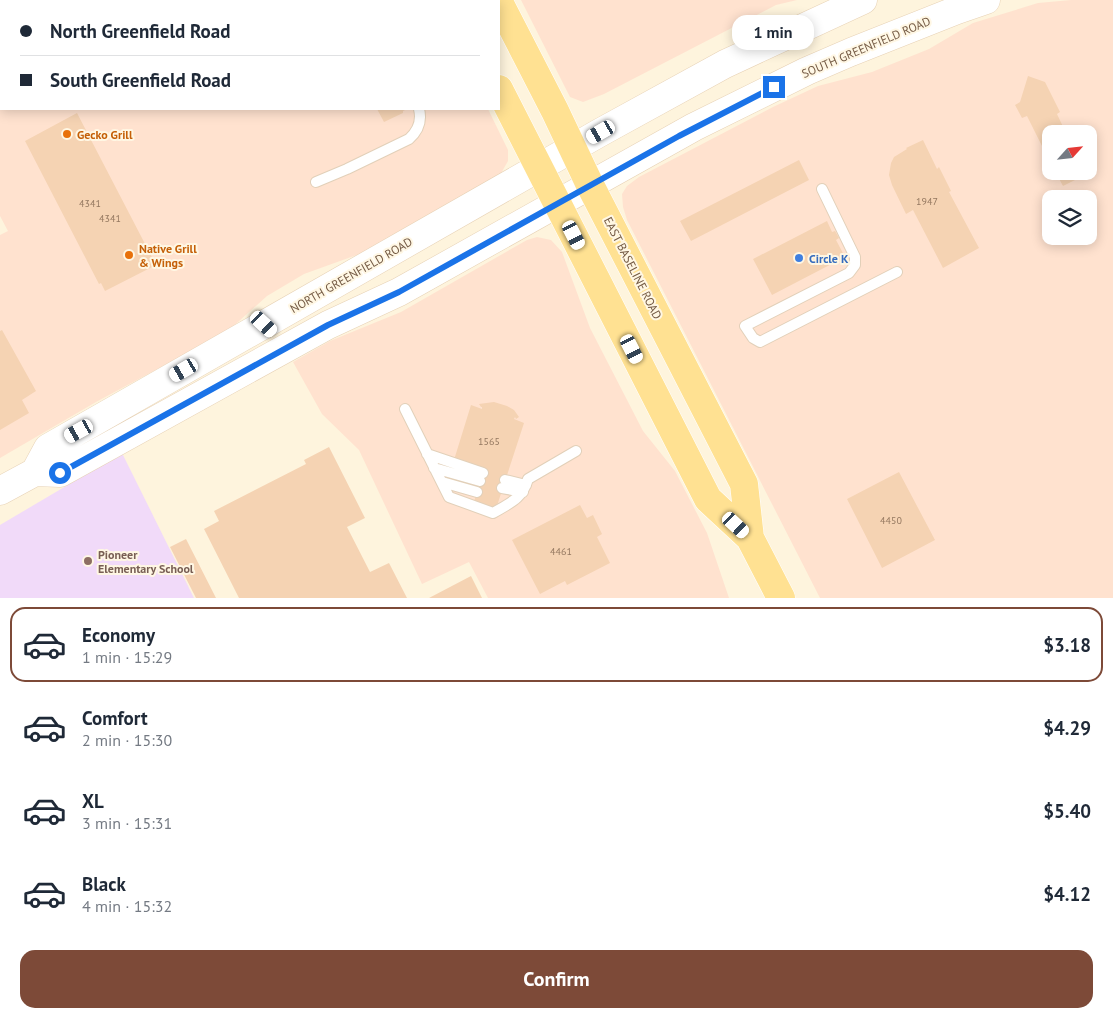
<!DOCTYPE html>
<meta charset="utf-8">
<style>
body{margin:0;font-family:"PT Sans",sans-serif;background:#f6f6f7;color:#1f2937;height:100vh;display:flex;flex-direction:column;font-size:19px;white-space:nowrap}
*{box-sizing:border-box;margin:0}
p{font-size:16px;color:#747a83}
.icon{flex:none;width:28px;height:28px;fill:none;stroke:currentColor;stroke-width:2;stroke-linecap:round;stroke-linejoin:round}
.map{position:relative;height:598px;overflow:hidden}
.details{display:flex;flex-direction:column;background:#fff;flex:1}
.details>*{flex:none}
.hud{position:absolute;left:0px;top:0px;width:500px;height:110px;box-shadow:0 2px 12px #0003;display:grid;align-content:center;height:110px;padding:0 20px;background:#fff}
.needle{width:32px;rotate:63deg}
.buttons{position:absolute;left:1042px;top:125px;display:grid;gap:10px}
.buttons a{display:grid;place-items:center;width:55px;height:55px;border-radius:10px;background:#fff;box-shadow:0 2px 12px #0003;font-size:25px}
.end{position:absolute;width:22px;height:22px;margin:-11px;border:6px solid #1a73e8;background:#fff;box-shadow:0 0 0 2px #fff}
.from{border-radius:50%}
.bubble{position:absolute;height:35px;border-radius:15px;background:#fff;box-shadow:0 2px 12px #0003;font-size:16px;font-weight:800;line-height:35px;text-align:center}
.car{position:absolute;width:15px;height:30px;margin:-15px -8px;border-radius:6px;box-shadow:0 0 4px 1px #0007;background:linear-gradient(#fff 24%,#345 0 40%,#fff 0 76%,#345 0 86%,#fff 0)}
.hud b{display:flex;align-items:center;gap:18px;height:48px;font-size:19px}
.hud b+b{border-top:1px solid #e0e1e3}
.hud i{width:12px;height:12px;background:#1f2937}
ul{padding:9px 0 0;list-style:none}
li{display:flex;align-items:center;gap:15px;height:75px;margin:0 10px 8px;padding:0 10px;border:2px solid transparent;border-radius:15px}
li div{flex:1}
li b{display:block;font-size:19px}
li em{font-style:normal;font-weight:800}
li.on{border-color:#7d4a38}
li>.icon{width:45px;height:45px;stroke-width:1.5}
.primary-button{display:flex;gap:10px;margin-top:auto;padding:10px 20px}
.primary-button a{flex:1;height:58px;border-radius:15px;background:#7d4a38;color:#fff;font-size:20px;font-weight:800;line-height:58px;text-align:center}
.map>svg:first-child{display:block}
.commercial{fill:#ffe2cf;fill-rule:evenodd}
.education{fill:#f1daf9}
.building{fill:#f5d3b3}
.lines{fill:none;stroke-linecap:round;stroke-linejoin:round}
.lane-casing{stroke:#e2d0b9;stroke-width:12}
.secondary-casing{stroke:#e7d2b6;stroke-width:29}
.primary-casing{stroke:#fff;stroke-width:29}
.lane{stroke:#fff;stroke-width:10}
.secondary{stroke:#fff;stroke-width:28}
.primary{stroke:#ffe192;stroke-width:28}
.route{stroke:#1a73e8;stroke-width:6}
.food-dot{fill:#e8710a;stroke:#fff7e4;stroke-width:2}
.shop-dot{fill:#3f7fe0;stroke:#fff7e4;stroke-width:2}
.education-dot{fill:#8d6e63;stroke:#fff7e4;stroke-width:2}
.labels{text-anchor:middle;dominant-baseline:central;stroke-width:4;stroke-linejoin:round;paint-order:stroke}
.number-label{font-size:10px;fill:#947860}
.street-label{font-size:12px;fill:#745a44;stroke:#fff7e4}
.food-label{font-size:12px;font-weight:bold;fill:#c56008;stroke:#fff7e4;text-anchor:start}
.shop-label{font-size:12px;font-weight:bold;fill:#366cbe;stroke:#fff7e4;text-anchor:start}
.education-label{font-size:12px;font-weight:bold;fill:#785e54;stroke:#fff7e4;text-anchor:start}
</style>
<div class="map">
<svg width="1113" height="598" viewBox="0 0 1113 598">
<rect width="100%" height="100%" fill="#fef4dd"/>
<path class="commercial" d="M0,0H432L433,1H1V109H488L508,150V161L500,175L365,252L304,274L267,296L228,331L96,402L0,458V235L8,231L0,216Z
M521,0H797L776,5L604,94L583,102L570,97Z
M1071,0H1113V598H820L627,220L623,207L622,194L627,186L639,177L773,107L818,86L872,72L929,49L973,23L1038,3ZM1051,134H1089V171H1051ZM1051,199H1089V236H1051Z
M537,237L551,240L562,252L590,328L643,431L675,471L707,533L729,598H488L469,562L422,584L359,450L322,414L293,362L330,341L401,312L527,240Z"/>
<path class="education" d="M122,453L194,598H0V525Z"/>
<path class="building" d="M1028,76L1045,82L1060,112L1057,114L1065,131L1060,134H1051V164L1027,116L1022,118L1015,105L1020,102Z
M377,109H407L403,111V113L384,122Z
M77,113L156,265L105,291L101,283L99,284L25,141Z
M923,140L937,169L939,167L951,191L949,192L979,248L943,268L913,210L906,214L892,185L889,175L891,163L894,157L907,149L906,148Z
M799,160L809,180L691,241L680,221Z
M1055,171H1077L1081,177L1063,186Z
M827,221L832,232L835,231L839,238L836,240L845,257L772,295L753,259Z
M2,330L36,391L22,400L29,413L0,430V331Z
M494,402L507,406L514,410L519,417L516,419L515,417L514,419L524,423L495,512L473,505L484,470L454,460L471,405L482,409V407H481L479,404Z
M329,447L365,518L347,527L370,572L389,563L407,598H239L204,529L219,521L214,511L306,464L304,460Z
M899,472L935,540L882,568L847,499Z
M580,505L587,518L593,515L602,534L597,537L610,563L567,585L565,581L540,594L512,540Z
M186,539L216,598H196L170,547Z
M471,576L482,598H429Z"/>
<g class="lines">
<defs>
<path id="lane" d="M363,0L364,1
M316,182L347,169L409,139C418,131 422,121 419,109
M822,189L855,257V265L849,273L745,326L753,338L760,342L897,272
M405,409L449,497L493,513C510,503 522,499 528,479L576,451
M427,454L483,473
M434,468L480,481
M505,480L526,485
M442,482L477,492
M502,488L523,492"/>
<path id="secondary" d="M35,472L60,473L328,325L399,292L694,127L807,71L851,52L957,10L986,0
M0,491L35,472L48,448L601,132L725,64L863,0"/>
<path id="primary" d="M453,0V1
M499,2L555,111L590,185L744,484L750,538
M499,89L708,499L750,538L781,598"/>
</defs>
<use href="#lane" class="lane-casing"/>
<use href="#secondary" class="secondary-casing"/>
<use href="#primary" class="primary-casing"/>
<use href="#lane" class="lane"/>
<use href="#secondary" class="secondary"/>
<use href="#primary" class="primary"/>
</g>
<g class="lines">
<path class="route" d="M60,473L328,325L399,292L679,136L774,87"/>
</g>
<g class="food-dot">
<circle cx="67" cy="134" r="5"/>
<circle cx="129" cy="255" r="5"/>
</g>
<circle class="shop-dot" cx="799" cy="258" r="5"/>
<circle class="education-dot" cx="88" cy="561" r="5"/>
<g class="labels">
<g class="number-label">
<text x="927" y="201">1947</text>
<text x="90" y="203">4341</text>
<text x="110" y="218">4341</text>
<text x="489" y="441">1565</text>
<text x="891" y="520">4450</text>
<text x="561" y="551">4461</text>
</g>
<g class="street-label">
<text transform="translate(866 47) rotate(-23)">SOUTH GREENFIELD ROAD</text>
<text transform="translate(633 268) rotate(63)">EAST BASELINE ROAD</text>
<text transform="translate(351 275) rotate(-30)">NORTH GREENFIELD ROAD</text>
</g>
<g class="food-label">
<text x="77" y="134">Gecko Grill</text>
<text x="139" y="248">Native Grill<tspan x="139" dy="14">&amp; Wings</tspan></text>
</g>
<g class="shop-label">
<text x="809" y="258">Circle K</text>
</g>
<g class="education-label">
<text x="98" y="554">Pioneer<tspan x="98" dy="14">Elementary School</tspan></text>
</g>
</g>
</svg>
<div class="buttons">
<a><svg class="needle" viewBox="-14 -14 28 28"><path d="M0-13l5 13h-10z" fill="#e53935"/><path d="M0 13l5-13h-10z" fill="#747a83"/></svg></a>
<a><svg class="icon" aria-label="layers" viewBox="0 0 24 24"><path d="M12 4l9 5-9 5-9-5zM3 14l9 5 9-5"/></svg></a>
</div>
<i class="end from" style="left:60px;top:473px"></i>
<i class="end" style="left:774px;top:87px"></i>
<div class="bubble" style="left:732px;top:15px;width:82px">1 min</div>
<i class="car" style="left:601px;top:132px;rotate:240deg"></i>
<i class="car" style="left:574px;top:235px;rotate:153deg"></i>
<i class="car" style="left:264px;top:324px;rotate:133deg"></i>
<i class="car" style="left:632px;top:349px;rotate:153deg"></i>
<i class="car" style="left:184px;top:370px;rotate:240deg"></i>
<i class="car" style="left:79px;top:431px;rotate:241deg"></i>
<i class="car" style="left:736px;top:525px;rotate:133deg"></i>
<div class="hud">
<b><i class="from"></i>North Greenfield Road</b>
<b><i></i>South Greenfield Road</b>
</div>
</div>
<section class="details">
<ul>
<li class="on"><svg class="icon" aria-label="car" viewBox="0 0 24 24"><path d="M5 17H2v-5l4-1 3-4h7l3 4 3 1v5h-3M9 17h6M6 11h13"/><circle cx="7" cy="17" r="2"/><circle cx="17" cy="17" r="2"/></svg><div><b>Economy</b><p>1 min · 15:29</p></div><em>$3.18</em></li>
<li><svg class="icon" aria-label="car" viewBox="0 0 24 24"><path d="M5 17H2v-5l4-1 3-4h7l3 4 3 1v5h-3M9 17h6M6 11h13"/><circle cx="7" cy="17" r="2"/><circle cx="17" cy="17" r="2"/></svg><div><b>Comfort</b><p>2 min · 15:30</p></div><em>$4.29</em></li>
<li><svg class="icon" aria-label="car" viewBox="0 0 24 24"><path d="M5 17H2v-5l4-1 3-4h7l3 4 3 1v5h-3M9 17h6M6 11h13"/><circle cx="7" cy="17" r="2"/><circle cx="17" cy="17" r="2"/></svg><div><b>XL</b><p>3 min · 15:31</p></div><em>$5.40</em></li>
<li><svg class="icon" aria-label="car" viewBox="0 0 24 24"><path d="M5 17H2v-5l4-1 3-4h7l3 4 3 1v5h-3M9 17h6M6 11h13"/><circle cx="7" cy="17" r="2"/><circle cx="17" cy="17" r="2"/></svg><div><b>Black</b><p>4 min · 15:32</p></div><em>$4.12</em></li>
</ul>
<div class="primary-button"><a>Confirm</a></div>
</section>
